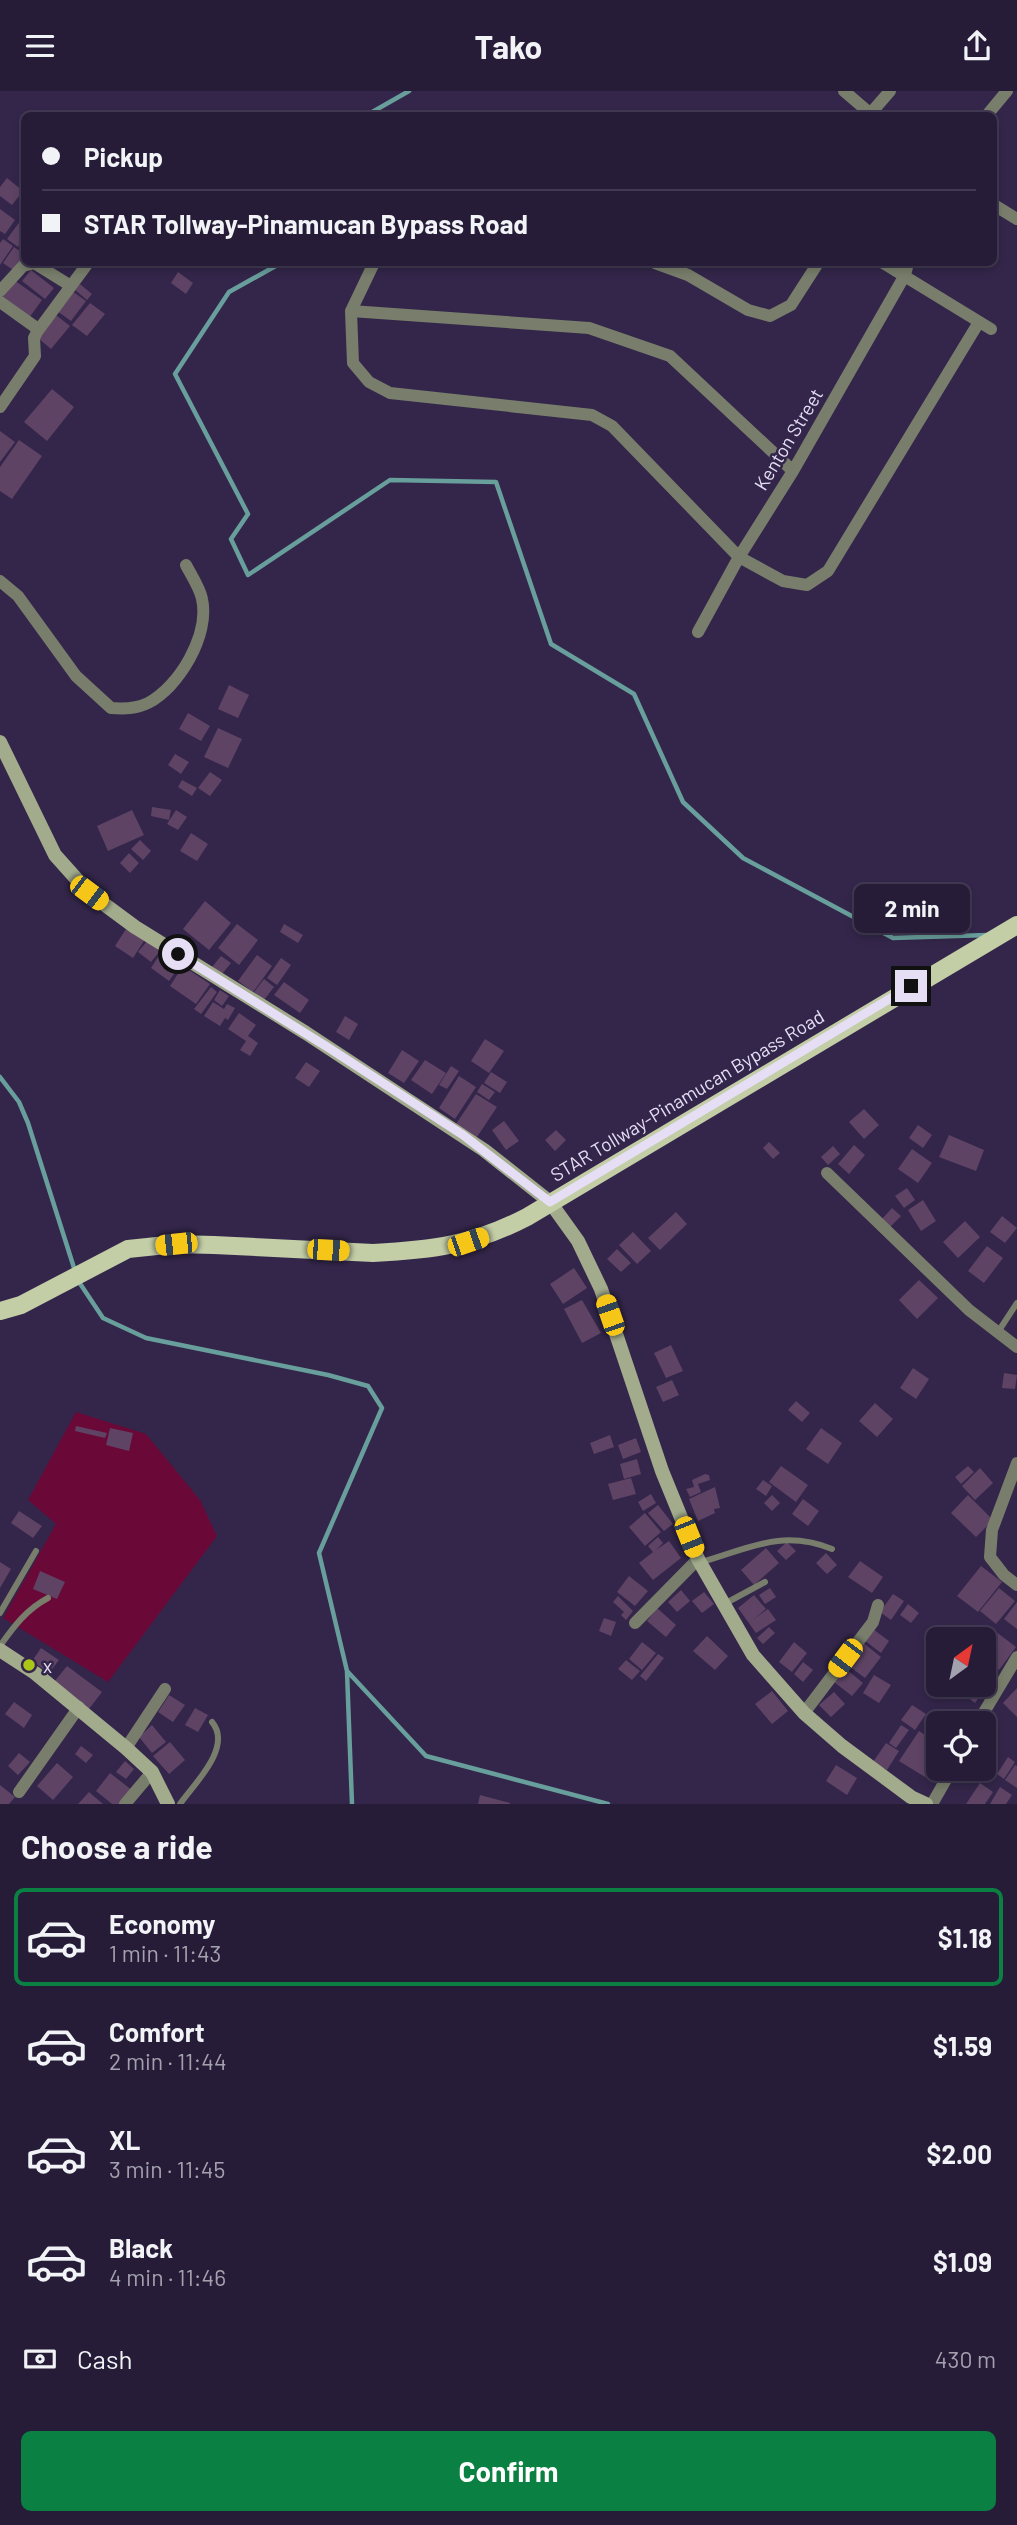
<!DOCTYPE html>
<meta charset="utf-8">
<style>
body{margin:0;font-family:Barlow,sans-serif;background:#2e2540;color:#f1f3f6;height:100vh;display:flex;flex-direction:column;font-size:26px;white-space:nowrap}
*{box-sizing:border-box;margin:0}
p{font-size:23px;color:#a4a1ae}
.icon{flex:none;width:38px;height:38px;fill:none;stroke:currentColor;stroke-width:2;stroke-linecap:round;stroke-linejoin:round}
.map{position:relative;height:1713px;overflow:hidden}
.panel{display:flex;flex-direction:column;background:#261c38;flex:1}
.panel>*{flex:none}
.top-card{position:absolute;left:21px;top:21px;width:976px;height:154px;border-radius:10px;box-shadow:0 4px 10px #0003,0 0 0 2px #423a53;display:grid;align-content:center;height:154px;padding:0 21px;background:#261c38}
.needle{width:46px;rotate:33deg}
.buttons{position:absolute;left:926px;top:1536px;display:grid;gap:14px}
.buttons a{display:grid;place-items:center;width:70px;height:70px;border-radius:10px;background:#261c38;box-shadow:0 4px 10px #0003,0 0 0 2px #423a53;font-size:35px}
.end{position:absolute;width:32px;height:32px;margin:-16px;border:9px solid #e5def5;background:#111;box-shadow:0 0 0 4px #111}
.from{border-radius:50%}
.bubble{position:absolute;height:49px;border-radius:10px;background:#261c38;box-shadow:0 4px 10px #0003,0 0 0 2px #423a53;font-size:23px;font-weight:700;line-height:49px;text-align:center}
.car{position:absolute;width:21px;height:42px;margin:-21px -10px;border-radius:9px;box-shadow:0 0 5px 2px #0007;background:linear-gradient(#f5c518 24%,#345 0 40%,#f5c518 0 76%,#345 0 86%,#f5c518 0)}
.top-card b{display:flex;align-items:center;gap:24px;height:66px;font-size:26px}
.top-card b+b{border-top:2px solid #423a53}
.top-card i{width:18px;height:18px;background:#f1f3f6}
ul{padding:0;list-style:none}
li{display:flex;align-items:center;gap:21px;height:98px;margin:0 14px 10px;padding:0 7px;border:4px solid transparent;border-radius:10px}
li div{flex:1}
li b{display:block;font-size:26px}
li em{font-style:normal;font-weight:700}
li.current{border-color:#0b8043}
li>.icon{width:63px;height:63px;stroke-width:1.5}
h2{padding:0 21px;font-size:32px;line-height:84px}
.pay{display:flex;align-items:center;gap:18px;height:77px;padding:0 21px;font-size:26px}
.pay p{margin-inline-start:auto}
.cta{display:flex;gap:14px;margin-top:auto;padding:14px 21px}
.cta a{flex:1;height:80px;border-radius:10px;background:#0b8043;color:#fff;font-size:28px;font-weight:700;line-height:80px;text-align:center}
header{display:flex;justify-content:space-between;align-items:center;height:91px;padding:0 21px;background:#261c38;font-size:32px;font-weight:700}
.map>svg:first-child{display:block}
.green{fill:#6a0937}
.lines{fill:none;stroke-linecap:round;stroke-linejoin:round}
.stream{stroke:#689e9b;stroke-width:4.5}
.building{fill:#5e4365}
.lane{stroke:#787e6b;stroke-width:6}
.street{stroke:#787e6b;stroke-width:12}
.secondary{stroke:#a2ab8c;stroke-width:14}
.primary{stroke:#c3cda6;stroke-width:18}
.route{stroke:#e5def5;stroke-width:9}
.poi-dot{fill:#aac718;stroke:#33264a;stroke-width:2.5}
.labels{text-anchor:middle;dominant-baseline:central;stroke-width:5;stroke-linejoin:round;paint-order:stroke}
.street-label{font-size:19px;fill:#e5def5;stroke:#33264a}
.poi-label{font-size:19px;fill:#e5def5;stroke:#33264a;text-anchor:start}
</style>
<header><svg class="icon" aria-label="menu" viewBox="0 0 24 24"><path d="M4 6h16M4 12h16M4 18h16"/></svg>Tako<svg class="icon" aria-label="share" viewBox="0 0 24 24"><path d="M12 15V3M7 8l5-5 5 5M5 13v7h14v-7"/></svg></header>
<div class="map">
<svg width="1017" height="1713" viewBox="0 0 1017 1713">
<rect width="100%" height="100%" fill="#33264a"/>
<path class="green" d="M76,1321L146,1343L200,1409L217,1445L108,1591L3,1527L56,1433L28,1409Z"/>
<g class="lines">
<path class="stream" d="M367,24L409,0
M281,172L229,201L175,283L248,423L231,448L248,484L390,389L496,391L551,553L634,603L683,711L743,767L893,847L988,844
M0,986L19,1011L28,1032L75,1180
M77,1188L103,1227L146,1247L328,1284L368,1295L382,1317L319,1462L347,1580L426,1665L608,1713
M347,1581L352,1713"/>
</g>
<path class="building" d="M7,87L23,100L12,114L0,105V96Z
M0,118L15,129L5,143L0,140Z
M21,129L24,131V147L18,156L7,148Z
M3,148L13,155L0,174V152Z
M14,156L24,163V169L16,181L3,172Z
M31,179L54,197L45,208L22,190Z
M178,181L193,192L186,203L171,192Z
M14,189L42,209L29,227L1,207Z
M80,193L92,203L87,209L75,199Z
M72,200L86,210L71,230L57,220Z
M90,212L105,223L87,245L72,234Z
M56,224L70,235L51,258L38,247Z
M52,298L74,316L47,350L24,331Z
M0,340L15,351L0,371Z
M19,349L42,365L12,408L0,400V376Z
M229,594L249,604L238,627L218,618Z
M188,622L210,635L201,650L179,638Z
M218,637L242,648L228,677L204,666Z
M175,663L189,671L181,683L168,674Z
M210,681L222,689L210,705L198,697Z
M182,689L197,697L192,705L178,696Z
M152,716L171,719L169,729L151,725Z
M132,719L144,744L108,760L97,735Z
M176,719L187,726L178,739L167,733Z
M191,742L208,753L197,770L180,760Z
M140,749L151,760L143,769L131,758Z
M129,762L139,772L130,782L120,772Z
M205,810L231,832L209,859L183,838Z
M237,833L258,849L239,874L218,857Z
M284,833L303,844L298,852L280,841Z
M126,838L144,850L133,867L115,855Z
M147,850L160,860L151,871L138,861Z
M160,863L179,876L169,890L151,877Z
M257,864L272,875L253,901L238,890Z
M221,865L231,872L222,883L212,876Z
M281,867L291,874L277,894L267,887Z
M183,875L210,893L196,913L170,895Z
M264,888L274,896L264,909L254,901Z
M284,891L309,909L300,922L274,904Z
M211,896L217,901L201,923L194,918Z
M220,899L229,905L222,915L214,909Z
M213,911L224,918L227,913L235,917L228,929L225,927L220,935L204,925Z
M239,922L256,934L248,945L258,952L250,965L240,959L246,950L228,938Z
M345,925L358,933L349,949L336,941Z
M485,948L504,960L489,982L471,970Z
M402,959L419,970L404,992L388,982Z
M425,969L446,982L432,1003L411,989Z
M306,971L320,980L309,996L295,987Z
M451,975L459,980L447,998L439,994Z
M491,981L507,991L500,1002L484,992Z
M459,985L476,996L455,1028L439,1017Z
M482,993L495,1001L489,1009L477,1001Z
M476,1003L497,1016L477,1046L456,1033Z
M864,1018L879,1034L864,1048L849,1031Z
M504,1030L519,1050L506,1059L492,1039Z
M918,1034L932,1044L923,1057L909,1047Z
M556,1039L566,1049L555,1060L545,1049Z
M949,1044L984,1059L976,1080L939,1066Z
M769,1051L780,1062L773,1068L763,1057Z
M854,1054L865,1064L849,1083L838,1073Z
M833,1055L840,1063L828,1074L821,1066Z
M912,1058L932,1072L918,1092L898,1078Z
M907,1097L915,1109L904,1117L895,1105Z
M923,1109L936,1130L921,1140L908,1119Z
M892,1117L901,1125L889,1137L881,1129Z
M676,1121L687,1133L660,1159L648,1147Z
M1002,1125L1017,1137L1005,1152L990,1141Z
M965,1130L980,1146L958,1167L943,1151Z
M633,1141L651,1160L637,1173L619,1154Z
M987,1155L1003,1167L984,1192L968,1180Z
M617,1158L631,1172L621,1181L607,1168Z
M574,1177L587,1197L563,1213L550,1193Z
M919,1189L938,1207L917,1228L899,1209Z
M582,1209L601,1242L582,1252L564,1218Z
M671,1254L683,1280L666,1287L654,1262Z
M913,1277L929,1288L916,1308L900,1297Z
M1004,1282L1017,1284L1015,1298L1002,1297Z
M672,1289L679,1304L663,1311L656,1296Z
M796,1310L810,1322L802,1331L788,1319Z
M875,1312L893,1328L877,1346L859,1330Z
M76,1335L107,1342L105,1347L75,1340Z
M110,1337L133,1342L129,1360L106,1354Z
M821,1337L842,1352L828,1373L806,1358Z
M610,1344L614,1356L594,1363L590,1352Z
M636,1347L641,1361L623,1368L618,1354Z
M637,1368L641,1383L624,1388L620,1373Z
M781,1375L808,1394L796,1411L769,1391Z
M968,1375L974,1381L961,1393L955,1386Z
M980,1377L993,1392L975,1409L962,1395Z
M705,1383L709,1384L710,1389L698,1393L701,1401L690,1406L686,1398L694,1396L692,1389Z
M631,1387L636,1403L613,1409L608,1393Z
M763,1389L772,1395L766,1405L756,1398Z
M715,1396L720,1417L714,1418L715,1422L698,1430L689,1408L702,1402L704,1407L702,1402Z
M651,1403L656,1412L643,1420L638,1411Z
M772,1404L780,1412L772,1420L764,1412Z
M968,1404L993,1429L976,1446L951,1422Z
M803,1408L819,1420L808,1435L792,1423Z
M658,1414L673,1433L664,1440L648,1422Z
M19,1420L42,1435L33,1447L11,1432Z
M645,1422L661,1441L645,1455L629,1436Z
M658,1446L663,1452L656,1459L669,1450L681,1467L653,1489L639,1472L653,1461L648,1455Z
M787,1451L796,1460L786,1469L777,1460Z
M766,1457L779,1472L754,1494L741,1479Z
M826,1462L837,1474L827,1483L816,1472Z
M860,1470L883,1486L872,1502L848,1486Z
M0,1471L11,1478L0,1497Z
M981,1475L1002,1491L978,1521L957,1505Z
M40,1480L65,1491L57,1508L33,1498Z
M629,1485L648,1500L635,1515L617,1501Z
M770,1497L776,1506L765,1513L759,1504Z
M999,1497L1015,1510L996,1533L980,1520Z
M681,1499L690,1510L677,1521L668,1511Z
M704,1501L714,1513L702,1522L692,1510Z
M893,1503L904,1510L891,1529L880,1521Z
M754,1504L766,1518L754,1528L768,1518L776,1529L756,1542L738,1517Z
M618,1505L633,1520L626,1529L621,1524L624,1521L613,1511Z
M1017,1511V1538L1004,1528Z
M908,1513L919,1522L911,1532L900,1524Z
M657,1517L676,1534L666,1546L647,1530Z
M604,1527L616,1531L611,1545L599,1540Z
M769,1536L775,1542L763,1553L757,1547Z
M991,1537L1016,1556L999,1579L984,1567L982,1549Z
M873,1538L889,1550L881,1562L864,1549Z
M707,1545L728,1565L715,1579L693,1560Z
M642,1551L656,1562L642,1579L629,1568Z
M794,1551L807,1562L792,1581L779,1571Z
M862,1551L881,1566L865,1587L846,1573Z
M41,1557L59,1569L49,1582L32,1570Z
M658,1563L664,1567L646,1590L640,1585Z
M626,1569L640,1580L632,1589L618,1578Z
M803,1571L813,1579L803,1591L794,1583Z
M67,1575L102,1601L89,1618L54,1591Z
M845,1577L863,1592L852,1605L834,1591Z
M874,1584L891,1594L879,1612L863,1602Z
M984,1584L991,1590L975,1612L951,1594H984Z
M1017,1597V1626L1003,1612Z
M772,1600L788,1620L772,1633L755,1613Z
M834,1601L845,1613L831,1626L819,1614Z
M169,1604L185,1614L173,1631L158,1621Z
M14,1611L32,1624L24,1637L5,1623Z
M912,1614L926,1623L915,1639L901,1629Z
M195,1617L208,1624L198,1641L185,1634Z
M152,1634L166,1651L152,1662L139,1646Z
M901,1634L909,1639L896,1657L889,1652Z
M919,1640L938,1652V1667L925,1686L899,1670Z
M170,1651L185,1669L169,1683L153,1665Z
M886,1652L899,1660L887,1679L873,1671Z
M81,1655L93,1664L86,1672L75,1663Z
M19,1662L30,1671L18,1684L8,1675Z
M1008,1666L1015,1671L1004,1688L997,1683Z
M125,1670L134,1678L126,1688L116,1681Z
M57,1672L73,1686L53,1709L37,1695Z
M836,1674L857,1687L847,1704L826,1690Z
M1015,1674L1017,1675V1697L1005,1689Z
M110,1682L133,1700L123,1713H112L96,1700Z
M980,1692L993,1701L985,1713H966Z
M0,1694L15,1706L9,1713H0Z
M1000,1696L1012,1704L1006,1713H990Z
M89,1701L103,1713H78Z
M480,1704L510,1712V1713H478Z"/>
<g class="lines">
<path class="lane" d="M998,1241L1017,1212
M702,1471C750,1457 782,1438 832,1458
M726,1512L765,1491
M0,1522L36,1460
M0,1555C14,1535 27,1518 48,1507
M180,1713C194,1693 233,1656 212,1631"/>
<path class="street" d="M844,0L872,24
M870,23L890,0
M987,24L1007,0
M994,114L1017,128
M374,172L351,220L353,272L369,291L390,302L592,324L612,335L739,466L783,490L807,494L828,480L979,231
M655,172L688,184L748,219L770,225L791,214L818,172
M883,172L991,238
M0,200L23,175L34,172L71,195
M0,211L38,238
M351,220L589,237L670,265L793,380
M0,316L35,265L34,247L37,241L88,172
M0,490L18,505L76,585L111,617C124,618 136,618 148,612C179,596 210,544 202,508C200,497 191,484 186,474
M698,541L739,466L793,380L905,184L908,172
M827,1082L969,1219L1017,1256
M1017,1372L992,1439L990,1466L1004,1484L1017,1494
M635,1532L698,1468
M804,1622L873,1531L878,1514
M977,1633L1017,1566
M126,1657L165,1598
M19,1701L79,1616
M125,1713L152,1681
M932,1713L952,1678"/>
<path class="secondary" d="M0,651L55,764L89,802L135,836L306,942L484,1059L550,1111L578,1150L601,1198L662,1380L698,1468L753,1564L804,1622L842,1655L911,1706L926,1713
M0,1559L35,1582L126,1657L152,1681L168,1713"/>
<path class="primary" d="M0,1220L21,1214L128,1158L176,1153L214,1154L373,1162C432,1159 473,1154 527,1126L1017,834"/>
</g>
<g class="lines">
<path class="route" d="M178,863L329,957L463,1044L550,1111L911,895"/>
</g>
<circle class="poi-dot" cx="29" cy="1574" r="7"/>
<g class="labels">
<g class="street-label">
<text transform="translate(788 348) rotate(-59)">Kenton Street</text>
<text transform="translate(687 1004) rotate(-31)">STAR Tollway-Pinamucan Bypass Road</text>
</g>
<g class="poi-label">
<text x="43" y="1574">x</text>
</g>
</g>
</svg>
<div class="buttons">
<a><svg class="needle" viewBox="-14 -14 28 28"><path d="M0-13l5 13h-10z" fill="#e53935"/><path d="M0 13l5-13h-10z" fill="#a4a1ae"/></svg></a>
<a><svg class="icon" aria-label="locate" viewBox="0 0 24 24"><circle cx="12" cy="12" r="6"/><path d="M12 2v4M12 18v4M2 12h4M18 12h4"/></svg></a>
</div>
<i class="end from" style="left:178px;top:863px"></i>
<i class="end" style="left:911px;top:895px"></i>
<div class="bubble" style="left:854px;top:793px;width:116px">2 min</div>
<i class="car" style="left:89px;top:802px;rotate:127deg"></i>
<i class="car" style="left:468px;top:1151px;rotate:71deg"></i>
<i class="car" style="left:176px;top:1153px;rotate:264deg"></i>
<i class="car" style="left:328px;top:1159px;rotate:93deg"></i>
<i class="car" style="left:610px;top:1224px;rotate:341deg"></i>
<i class="car" style="left:689px;top:1446px;rotate:158deg"></i>
<i class="car" style="left:845px;top:1567px;rotate:217deg"></i>
<div class="top-card">
<b><i class="from"></i>Pickup</b>
<b><i></i>STAR Tollway-Pinamucan Bypass Road</b>
</div>
</div>
<section class="panel">
<h2>Choose a ride</h2>
<ul>
<li class="current"><svg class="icon" aria-label="car" viewBox="0 0 24 24"><path d="M5 17H2v-5l4-1 3-4h7l3 4 3 1v5h-3M9 17h6M6 11h13"/><circle cx="7" cy="17" r="2"/><circle cx="17" cy="17" r="2"/></svg><div><b>Economy</b><p>1 min · 11:43</p></div><em>$1.18</em></li>
<li><svg class="icon" aria-label="car" viewBox="0 0 24 24"><path d="M5 17H2v-5l4-1 3-4h7l3 4 3 1v5h-3M9 17h6M6 11h13"/><circle cx="7" cy="17" r="2"/><circle cx="17" cy="17" r="2"/></svg><div><b>Comfort</b><p>2 min · 11:44</p></div><em>$1.59</em></li>
<li><svg class="icon" aria-label="car" viewBox="0 0 24 24"><path d="M5 17H2v-5l4-1 3-4h7l3 4 3 1v5h-3M9 17h6M6 11h13"/><circle cx="7" cy="17" r="2"/><circle cx="17" cy="17" r="2"/></svg><div><b>XL</b><p>3 min · 11:45</p></div><em>$2.00</em></li>
<li><svg class="icon" aria-label="car" viewBox="0 0 24 24"><path d="M5 17H2v-5l4-1 3-4h7l3 4 3 1v5h-3M9 17h6M6 11h13"/><circle cx="7" cy="17" r="2"/><circle cx="17" cy="17" r="2"/></svg><div><b>Black</b><p>4 min · 11:46</p></div><em>$1.09</em></li>
</ul>
<div class="pay"><svg class="icon" aria-label="cash" viewBox="0 0 24 24"><path d="M3 7h18v10H3z"/><circle cx="12" cy="12" r="2"/></svg>Cash<p>430 m</p></div>
<div class="cta"><a>Confirm</a></div>
</section>
